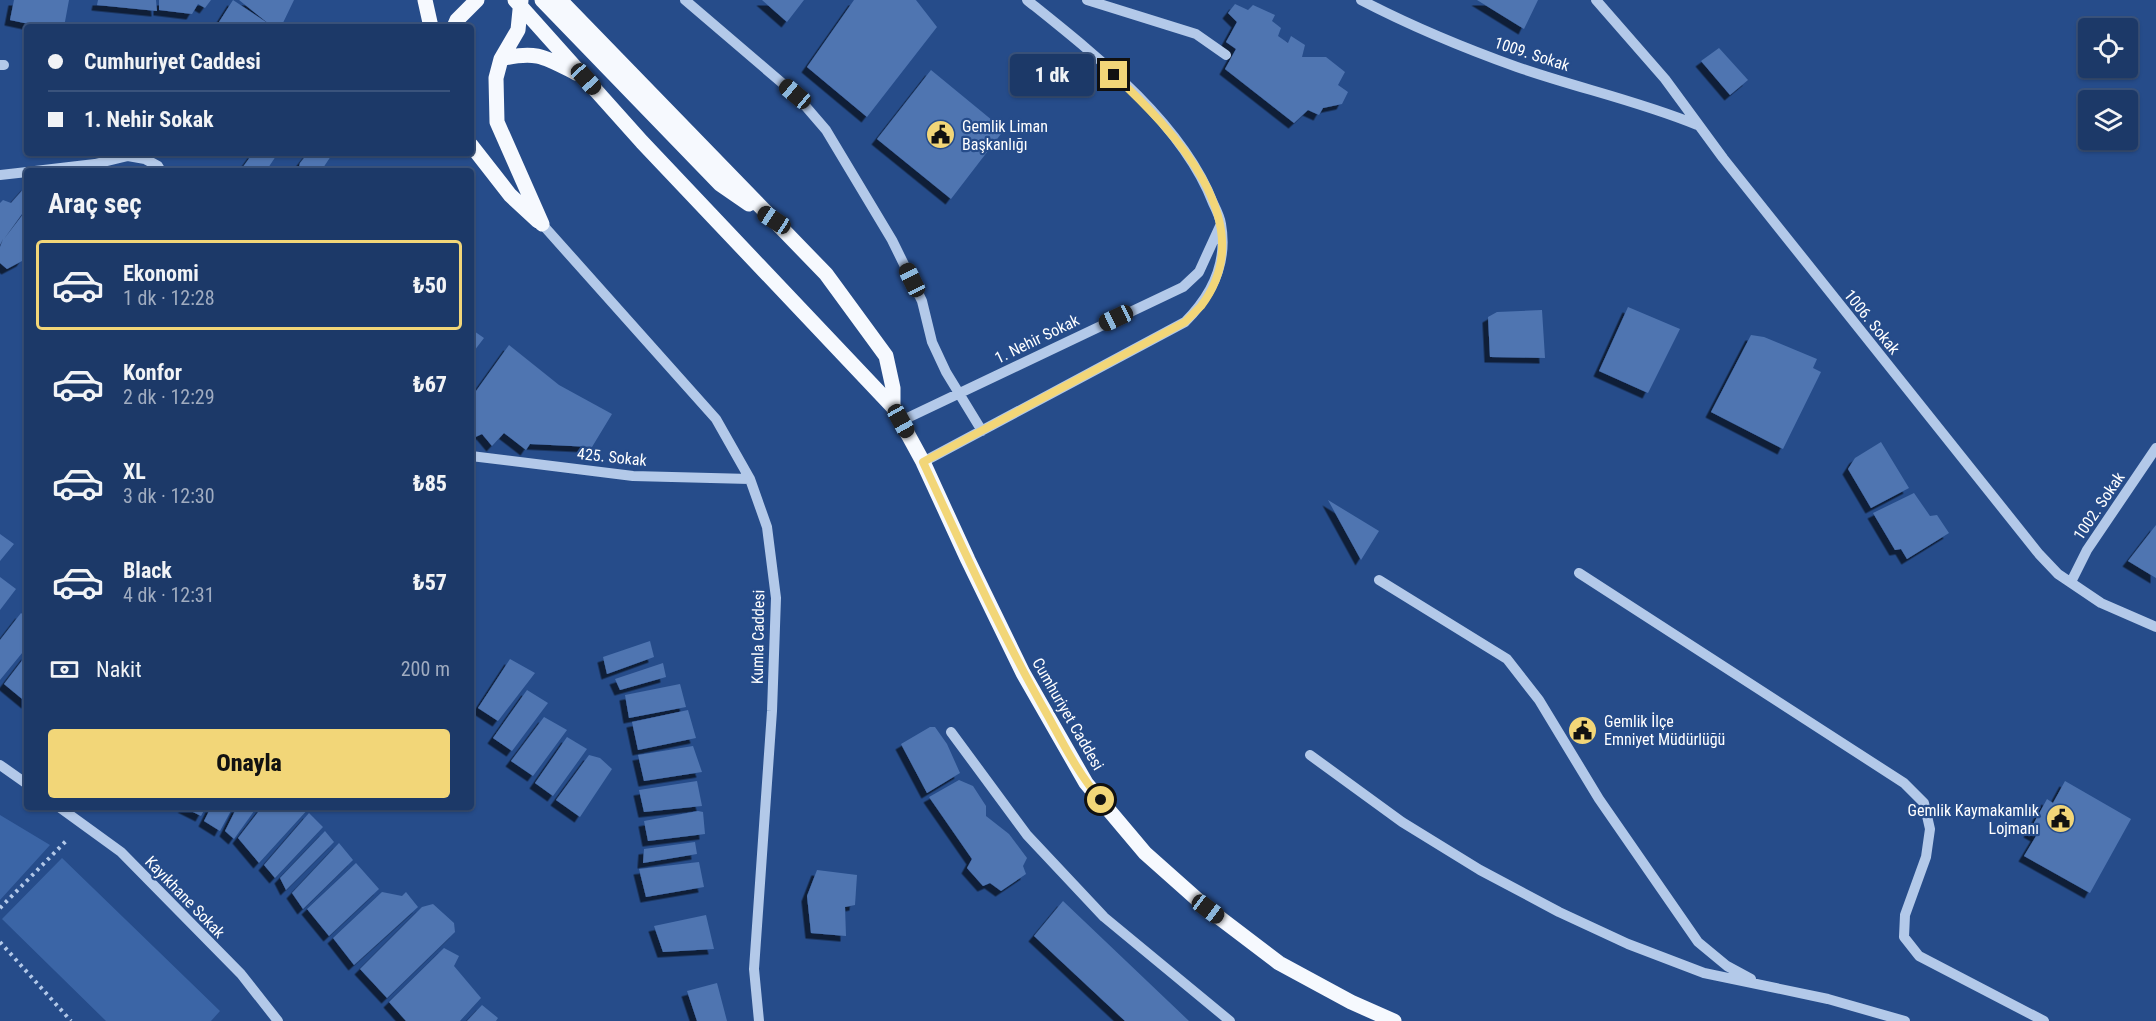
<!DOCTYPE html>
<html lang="tr">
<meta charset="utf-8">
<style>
body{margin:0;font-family:"Roboto Condensed",sans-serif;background:#294471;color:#f1f3f6;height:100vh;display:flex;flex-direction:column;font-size:22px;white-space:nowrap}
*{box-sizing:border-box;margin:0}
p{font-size:20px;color:#a0acc0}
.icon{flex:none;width:33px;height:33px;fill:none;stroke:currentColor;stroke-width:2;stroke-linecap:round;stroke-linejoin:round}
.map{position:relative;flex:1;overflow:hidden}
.side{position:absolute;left:24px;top:168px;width:450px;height:642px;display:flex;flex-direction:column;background:#1c3968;border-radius:6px;box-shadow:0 2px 4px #0004,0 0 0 2px #3a537c}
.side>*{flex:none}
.hud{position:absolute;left:24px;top:24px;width:450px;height:132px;border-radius:6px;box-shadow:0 2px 4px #0004,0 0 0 2px #3a537c;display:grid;align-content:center;height:132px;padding:0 24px;background:#1c3968}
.buttons{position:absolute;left:2078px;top:18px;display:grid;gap:12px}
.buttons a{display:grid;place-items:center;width:60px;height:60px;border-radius:6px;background:#1c3968;box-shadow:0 2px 4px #0004,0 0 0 2px #3a537c;font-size:30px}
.end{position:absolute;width:27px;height:27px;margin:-14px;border:8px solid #f2d678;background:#111;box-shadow:0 0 0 3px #111}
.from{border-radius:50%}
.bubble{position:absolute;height:42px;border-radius:6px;background:#1c3968;box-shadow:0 2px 4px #0004,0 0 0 2px #3a537c;font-size:20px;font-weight:800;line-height:42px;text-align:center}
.car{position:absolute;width:18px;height:36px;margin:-18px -9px;border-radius:8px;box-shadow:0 0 4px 2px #0007;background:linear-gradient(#222 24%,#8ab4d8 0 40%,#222 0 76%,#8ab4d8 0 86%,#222 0)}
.hud b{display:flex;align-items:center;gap:21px;height:57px;font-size:22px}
.hud b+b{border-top:2px solid #3a537c}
.hud i{width:15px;height:15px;background:#f1f3f6}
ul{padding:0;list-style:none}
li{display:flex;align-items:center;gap:18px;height:90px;margin:0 12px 9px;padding:0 12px;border:3px solid transparent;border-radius:6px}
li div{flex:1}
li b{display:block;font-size:22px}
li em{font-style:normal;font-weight:800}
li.selected{border-color:#f2d678}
li>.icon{width:54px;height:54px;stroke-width:1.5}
h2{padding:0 24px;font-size:27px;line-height:72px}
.pay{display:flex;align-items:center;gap:15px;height:66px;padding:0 24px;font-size:22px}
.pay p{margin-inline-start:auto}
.button{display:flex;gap:12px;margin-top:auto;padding:12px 24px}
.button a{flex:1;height:69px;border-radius:6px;background:#f2d678;color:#111;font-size:24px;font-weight:800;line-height:69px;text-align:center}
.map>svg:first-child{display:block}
.green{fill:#3b65a6}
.building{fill:#4f75b1;filter:url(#shadow)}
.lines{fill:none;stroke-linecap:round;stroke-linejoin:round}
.path{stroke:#b3c9e9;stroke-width:4;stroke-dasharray:3 4.5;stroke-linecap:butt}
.minor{stroke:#b3c9e9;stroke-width:10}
.major{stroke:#f6f9fe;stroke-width:15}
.route{stroke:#f2d678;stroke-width:8}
.labels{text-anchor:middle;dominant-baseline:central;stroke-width:4.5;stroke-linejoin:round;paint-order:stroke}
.street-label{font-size:16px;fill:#fff;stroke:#264c8a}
.poi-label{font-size:16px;fill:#fff;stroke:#264c8a;text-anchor:start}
</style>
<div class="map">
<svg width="2156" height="1021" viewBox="0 0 2156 1021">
<defs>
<filter id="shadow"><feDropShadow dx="-5.5" dy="5.5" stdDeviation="0" flood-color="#0009"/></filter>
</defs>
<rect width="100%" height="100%" fill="#264c8a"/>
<path class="green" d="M0,815L50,845L0,900Z
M62,858L220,1011L211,1021H106L2,919Z"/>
<path class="building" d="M14,0H69L64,27H43L10,20Z
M98,0H156L157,11L97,5Z
M159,0H211L205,8L198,4L192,14L159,10Z
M233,0L269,24L239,0H294L281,27H273L270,25L272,27H225L219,22Z
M762,0H804L787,22Z
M854,0H916L937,27L867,117L807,67Z
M1477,0H1538L1524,29Z
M1235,4L1248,10L1253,5L1275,15L1272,21L1281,28L1278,36L1288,43L1291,36L1305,45L1302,57H1326L1345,72L1338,85L1348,92L1342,104L1323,108L1319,115L1308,110L1294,123L1225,69L1236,49L1226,42L1237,22L1228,13Z
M1719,48L1748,80L1730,95L1701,61Z
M931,70L1004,130L951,199L877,139Z
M253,153H278L266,171H240Z
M308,153H333L321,171H298L300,163Z
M27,185V207L4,239L27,209V254L22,261L7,269L0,263V247L3,239L0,245V203L3,200L11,203Z
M1628,307L1680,329L1648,393L1599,371Z
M1542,310L1545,358L1490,357L1488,317L1497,312Z
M471,329L484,338L471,355Z
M1751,335L1764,337L1817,359L1813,368L1821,372L1783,449L1711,412Z
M509,345L559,385L612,414L592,447L530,444L526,450L504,433L492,446L482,434L471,439V398Z
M1881,442L1909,488L1871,508L1848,469L1855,458Z
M1914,493L1930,516L1937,515L1949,533L1907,559L1901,549L1895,550L1873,513Z
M1328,500L1379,531L1361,560Z
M2156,525V578L2128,561Z
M0,534L14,544L0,561Z
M0,577L16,589L0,610Z
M21,613L27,618V647L0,680V640Z
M650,641L654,657L607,674L603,657Z
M27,654V703L4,684Z
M510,659L535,673L498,721L478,708Z
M663,663L666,677L620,690L615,679Z
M680,684L686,707L629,718L625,695Z
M527,690L548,703L512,751L493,738Z
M688,710L696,738L638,750L632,722Z
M544,717L567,730L533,776L511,761Z
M930,727H935L947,744L960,773L927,793L901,744Z
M567,737L587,749L553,796L535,783Z
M693,746L702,772L644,781L638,755Z
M589,755L600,758L612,769L580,817L556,800Z
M959,780L973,786L986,806V816L1009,834L1027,858L1023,866L1026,874L1001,891L990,883L983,886L967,868L972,859L929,797Z
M697,781L702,806L644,812L639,790Z
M2065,781L2131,819L2090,893L2024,856L2036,836L2029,832L2047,799L2053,803Z
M183,807H206L201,816Z
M211,807H233L220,831L204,821Z
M237,807H257L234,839L225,831Z
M262,807H310L259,863L238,838Z
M698,811L703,812L705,834L648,841L644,821Z
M309,813L323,827L275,878L264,865Z
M325,831L334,842L286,890L280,878Z
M695,842L697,854L643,863L644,849Z
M339,843L353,860L303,909L292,893Z
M699,862L704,887L646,897L639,869Z
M356,863L379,889L329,936L307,909Z
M817,870L857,875L855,905L845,907L846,936L811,933L807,896Z
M382,892L402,896L406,892L418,907L354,965L333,938Z
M1063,901L1189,1021H1125L1034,936Z
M433,904L454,923L455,932L387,998L360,969L422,907Z
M706,915L714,949L663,952L654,926Z
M444,948L459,956L454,966L481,998L460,1021H406L389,1002Z
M717,983L727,1021H697L687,991Z
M482,1005L498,1018L496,1021H467Z"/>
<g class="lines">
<path class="path" d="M0,908L68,839
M0,942L71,1021"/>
<path class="minor" d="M685,0L795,94L826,130L892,240L922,301L932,342L946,372L982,431
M1087,0L1196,34L1226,55
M1361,0C1411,26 1464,48 1517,67C1577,88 1639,101 1697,125
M1596,0L1665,79L1723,158L2039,554L2058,574L2101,603L2156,627
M0,65H4
M35,171L95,164L128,156L145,159L158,166L161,171
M0,175L27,172
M542,224L716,419L750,479L767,527L776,598L772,711L754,969L759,1021
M901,421L1183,287L1199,272L1220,226
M471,456L633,476L750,479
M923,462L1185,322C1211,296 1228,263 1221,224C1220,217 1216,209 1213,203C1182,122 1093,53 1027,0
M1579,573L1904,783L1924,803L1930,829L1926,857L1905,915L1904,937L1919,956L2044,1021
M1379,580L1507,659L1539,700L1599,799L1698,942L1727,966L1751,979
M2071,582L2087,550L2156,448
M951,732L1027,835L1104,917L1230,1021
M1310,755L1402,822L1480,870L1559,912L1628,944L1704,973L1828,999L1905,1021
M0,765L27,784
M59,807L121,852L241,974L278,1021"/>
<path class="major" d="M425,0L431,27
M515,0L642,142L893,407L923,462L968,560L1023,673L1086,783L1145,853L1208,909L1279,963L1351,1002L1394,1021
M542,0L720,184L749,204
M560,0L826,274L886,356L893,388V407
M454,27L457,20L477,0
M501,59L518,30L521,0
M471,145L510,195L538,221
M542,224L497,122L496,78L501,59C536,50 545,57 576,73"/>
</g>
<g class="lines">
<path class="route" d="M1101,800C1079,775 1064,745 1048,716C1001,634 963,548 923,462L1185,322C1190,317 1196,311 1201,306C1264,223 1172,129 1114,75"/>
</g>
<defs>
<symbol id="civic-disc" viewBox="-11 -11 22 22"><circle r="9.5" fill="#f2d678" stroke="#264c8a"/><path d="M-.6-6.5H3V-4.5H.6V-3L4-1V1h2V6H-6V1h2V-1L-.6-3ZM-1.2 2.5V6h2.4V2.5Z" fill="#111"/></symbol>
</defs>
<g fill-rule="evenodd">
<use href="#civic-disc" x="924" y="118" width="33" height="33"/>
<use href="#civic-disc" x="1566" y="714" width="33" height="33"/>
<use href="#civic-disc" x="2044" y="802" width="33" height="33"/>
</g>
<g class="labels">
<g class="street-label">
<text transform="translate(1532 54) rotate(18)">1009. Sokak</text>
<text transform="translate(1872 322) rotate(51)">1006. Sokak</text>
<text transform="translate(1037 339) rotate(-26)">1. Nehir Sokak</text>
<text transform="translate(612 457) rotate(6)">425. Sokak</text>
<text transform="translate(2099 506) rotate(-56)">1002. Sokak</text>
<text transform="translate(758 637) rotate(-89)">Kumla Caddesi</text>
<text transform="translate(1068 714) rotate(60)">Cumhuriyet Caddesi</text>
<text transform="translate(185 897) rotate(46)">Kayıkhane Sokak</text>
</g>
<g class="poi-label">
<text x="962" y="126">Gemlik Liman<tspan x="962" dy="18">Başkanlığı</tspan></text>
<text x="1604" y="721">Gemlik İlçe<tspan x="1604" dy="18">Emniyet Müdürlüğü</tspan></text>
<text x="2039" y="810" text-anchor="end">Gemlik Kaymakamlık<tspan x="2039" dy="18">Lojmanı</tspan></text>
</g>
</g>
</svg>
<div class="buttons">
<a><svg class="icon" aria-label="locate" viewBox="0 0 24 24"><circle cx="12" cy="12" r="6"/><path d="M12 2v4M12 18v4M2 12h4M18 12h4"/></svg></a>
<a><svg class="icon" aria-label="layers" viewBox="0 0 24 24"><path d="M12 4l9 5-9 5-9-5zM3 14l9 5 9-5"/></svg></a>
</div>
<i class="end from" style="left:1101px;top:800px"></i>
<i class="end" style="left:1114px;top:75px"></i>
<div class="bubble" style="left:1010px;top:54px;width:84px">1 dk</div>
<i class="car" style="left:586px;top:79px;rotate:138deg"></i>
<i class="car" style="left:795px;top:94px;rotate:310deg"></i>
<i class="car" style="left:774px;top:220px;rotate:303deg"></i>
<i class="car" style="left:912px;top:280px;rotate:334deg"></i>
<i class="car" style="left:1116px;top:318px;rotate:245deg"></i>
<i class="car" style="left:901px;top:421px;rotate:151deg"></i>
<i class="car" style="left:1208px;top:909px;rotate:127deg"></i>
<div class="hud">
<b><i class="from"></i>Cumhuriyet Caddesi</b>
<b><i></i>1. Nehir Sokak</b>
</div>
<section class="side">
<h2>Araç seç</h2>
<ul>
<li class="selected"><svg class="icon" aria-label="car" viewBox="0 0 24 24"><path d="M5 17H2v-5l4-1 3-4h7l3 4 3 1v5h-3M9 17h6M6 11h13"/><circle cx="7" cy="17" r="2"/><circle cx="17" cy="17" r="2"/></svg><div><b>Ekonomi</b><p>1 dk · 12:28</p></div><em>₺50</em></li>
<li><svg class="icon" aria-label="car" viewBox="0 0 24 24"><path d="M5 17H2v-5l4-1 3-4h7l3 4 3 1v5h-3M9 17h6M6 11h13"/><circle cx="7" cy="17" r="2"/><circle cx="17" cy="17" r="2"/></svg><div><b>Konfor</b><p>2 dk · 12:29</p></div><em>₺67</em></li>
<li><svg class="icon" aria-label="car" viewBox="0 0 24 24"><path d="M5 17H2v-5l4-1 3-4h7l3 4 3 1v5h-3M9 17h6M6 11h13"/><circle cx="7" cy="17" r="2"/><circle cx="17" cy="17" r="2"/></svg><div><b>XL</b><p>3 dk · 12:30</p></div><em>₺85</em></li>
<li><svg class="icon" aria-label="car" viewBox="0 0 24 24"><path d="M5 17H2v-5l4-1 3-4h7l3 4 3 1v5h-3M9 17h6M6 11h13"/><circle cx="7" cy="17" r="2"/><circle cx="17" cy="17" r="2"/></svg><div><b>Black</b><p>4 dk · 12:31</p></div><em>₺57</em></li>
</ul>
<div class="pay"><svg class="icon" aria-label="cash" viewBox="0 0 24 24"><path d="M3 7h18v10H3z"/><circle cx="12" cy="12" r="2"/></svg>Nakit<p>200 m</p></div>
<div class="button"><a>Onayla</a></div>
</section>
</div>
